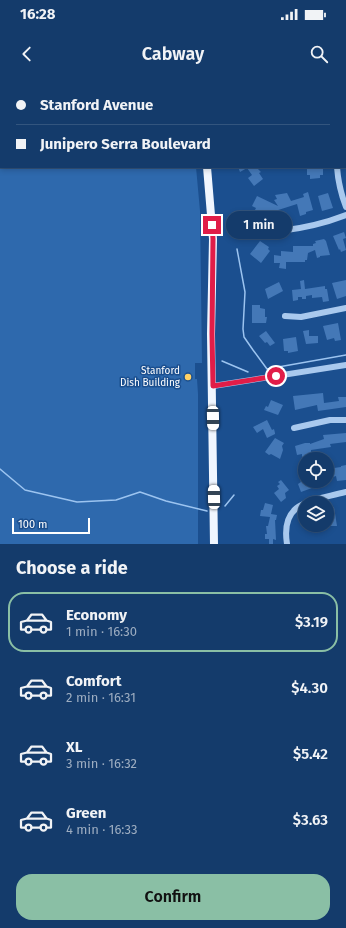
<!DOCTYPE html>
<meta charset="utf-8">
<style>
body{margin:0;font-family:"Fira Sans",sans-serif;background:#214673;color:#f1f3f6;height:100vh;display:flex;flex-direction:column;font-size:15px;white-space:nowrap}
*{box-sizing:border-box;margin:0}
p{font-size:13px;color:#9dadc1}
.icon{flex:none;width:22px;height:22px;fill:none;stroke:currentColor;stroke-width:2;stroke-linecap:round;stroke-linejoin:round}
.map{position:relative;height:464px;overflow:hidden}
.panel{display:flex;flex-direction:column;background:#143b6b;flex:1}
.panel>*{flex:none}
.guide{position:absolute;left:0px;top:0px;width:346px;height:88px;box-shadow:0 2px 6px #0003,0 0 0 1px #33557e;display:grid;align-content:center;height:88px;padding:0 16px;background:#143b6b}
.buttons{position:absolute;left:298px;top:372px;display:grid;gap:8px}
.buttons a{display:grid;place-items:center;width:36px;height:36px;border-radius:50%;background:#143b6b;box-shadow:0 2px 6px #0003,0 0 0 1px #33557e;font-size:20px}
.scale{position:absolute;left:12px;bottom:10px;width:78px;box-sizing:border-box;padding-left:4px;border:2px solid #fff;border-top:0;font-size:11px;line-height:14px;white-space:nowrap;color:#fff;-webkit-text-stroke:3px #1b4f8f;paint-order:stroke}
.end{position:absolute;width:18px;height:18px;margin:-9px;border:5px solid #e11d48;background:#fff;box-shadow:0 0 0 2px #fff}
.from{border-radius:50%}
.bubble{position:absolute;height:28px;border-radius:14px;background:#143b6b;box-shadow:0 2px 6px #0003,0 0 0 1px #33557e;font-size:13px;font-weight:600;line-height:28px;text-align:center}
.car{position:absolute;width:12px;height:24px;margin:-12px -6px;border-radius:5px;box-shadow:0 0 3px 1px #0007;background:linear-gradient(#fff 24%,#345 0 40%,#fff 0 76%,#345 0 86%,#fff 0)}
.guide b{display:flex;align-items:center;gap:14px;height:38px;font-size:15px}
.guide b+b{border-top:1px solid #33557e}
.guide i{width:10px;height:10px;background:#f1f3f6}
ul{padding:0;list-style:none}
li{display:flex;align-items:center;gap:12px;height:60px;margin:0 8px 6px;padding:0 8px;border:2px solid transparent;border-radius:16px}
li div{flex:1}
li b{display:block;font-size:15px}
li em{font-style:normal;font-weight:600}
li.active{border-color:#8abfa5}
li>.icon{width:36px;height:36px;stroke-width:1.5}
h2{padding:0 16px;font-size:18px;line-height:48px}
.button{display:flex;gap:8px;margin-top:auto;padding:8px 16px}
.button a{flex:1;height:46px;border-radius:16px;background:#8abfa5;color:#111;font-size:16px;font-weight:600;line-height:46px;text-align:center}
.status{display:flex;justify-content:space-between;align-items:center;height:28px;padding:0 20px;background:#143b6b;direction:ltr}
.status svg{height:11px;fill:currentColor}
header{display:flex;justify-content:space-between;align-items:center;height:52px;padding:0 16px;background:#143b6b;font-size:18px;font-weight:600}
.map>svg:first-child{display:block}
.green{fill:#2e69ad}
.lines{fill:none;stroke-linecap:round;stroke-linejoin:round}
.stream{stroke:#9cc4f0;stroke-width:1.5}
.building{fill:#4478b7}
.minor{stroke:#a9c9ee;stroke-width:6}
.major{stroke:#f0f6ff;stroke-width:8}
.route{stroke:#e11d48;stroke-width:5}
.poi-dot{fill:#ffd166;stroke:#1b4f8f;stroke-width:1.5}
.labels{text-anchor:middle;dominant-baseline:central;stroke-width:3;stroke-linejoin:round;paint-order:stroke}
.poi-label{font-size:10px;fill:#fff;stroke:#1b4f8f;text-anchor:end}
</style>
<div class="status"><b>16:28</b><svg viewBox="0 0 49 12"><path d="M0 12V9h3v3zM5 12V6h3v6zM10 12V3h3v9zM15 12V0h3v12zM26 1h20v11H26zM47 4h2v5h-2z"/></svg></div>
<header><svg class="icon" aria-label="back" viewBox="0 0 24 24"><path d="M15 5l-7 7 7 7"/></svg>Cabway<svg class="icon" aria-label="search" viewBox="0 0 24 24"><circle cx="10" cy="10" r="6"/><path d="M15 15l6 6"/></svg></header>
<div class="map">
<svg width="346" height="464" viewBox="0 0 346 464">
<rect width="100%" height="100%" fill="#1b4f8f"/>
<path class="green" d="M0,0H174V1H1V87H196L200,131L202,283H195V299H197L198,314V464H0Z"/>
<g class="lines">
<path class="stream" d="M237,169L245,212L243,249L244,257L253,270L267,289L346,275
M222,281L248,292
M0,389L25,410L77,422L116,420L140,412L166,421L207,431
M225,426L234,415"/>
</g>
<path class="building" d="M238,87H256L261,92L259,93L263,99L254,106L248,98L252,95L247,88L240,92Z
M307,87H323V95H320V98L310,99V95H307Z
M308,112L313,130L306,132V134L300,136L297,124L272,132L270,137L265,135L263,138L257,135L258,132L255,130L256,128L252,126L257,116L278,126L274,120L277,119L275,115L287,113L291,121L304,117L303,114Z
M328,113L333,128L322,131L318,116Z
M257,142L258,148H263L264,155L249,157L247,143Z
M344,152L346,158L343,159L346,170L341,172L340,169L339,170L333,156Z
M324,159L326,161L330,175L320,176V177L317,178L315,170L308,173L307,180H305V182H286V189L279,188L280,183H274V175L281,176V171L293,172V166H313V164L316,163L315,161Z
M260,161L269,167L268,169L270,171L261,183L250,174Z
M304,200L305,209L325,206V209H327L329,221L323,222L322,217L312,218V215L306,216V219H302V217H298V220L293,221L292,210L301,209L300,201Z
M346,200V216L337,219L332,203Z
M279,202L283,211L268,219L265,209Z
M252,225H260V228L265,229V237H267L266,243H252Z
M338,243L341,260L335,261L334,258L327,260L323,246Z
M309,250V256H318V263L306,264L303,251Z
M266,251L275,263L270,266L267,262L265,263L259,256Z
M296,257L298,271L288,273V271H284L283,259Z
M323,313L324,323L339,321L338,317H346V327L318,331L317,325L295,330L293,316Z
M271,320L283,325L278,335L264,330L266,326L268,327Z
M267,340L272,350L274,349L275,353V354L267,358L263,349L257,353L253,347Z
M346,353V362L330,364L331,367L311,370V376L302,377V374L297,375L295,366L305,363H310V364L324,359L323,355Z
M275,358L284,363L282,366L283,370L280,379L271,374L269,375L265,372Z
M346,385V400L337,401L336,396L327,399V389L341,387V386Z
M305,398V401H310L312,408L301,412L298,404L301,402L300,400Z
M281,400L289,410L285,413L286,418L281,422L274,413L279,409L277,406L280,404L278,402Z
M265,423L273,425L271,434L277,435L276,440H275L276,460L273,459V464H269V459H265V454H267L266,446H268L270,437L260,436L261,430H263Z
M334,427L337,446H329L327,438V428Z"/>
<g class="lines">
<path class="minor" d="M329,0V1
M297,1L300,0
M337,87C338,101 341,114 346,127
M280,151C305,148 323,144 346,135
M285,236L301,237L346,228
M213,306L346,285
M294,348L330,340H346
M287,464C280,420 313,421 346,412"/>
<path class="major" d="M183,0L184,1
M207,87L213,159L211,254L214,464"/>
</g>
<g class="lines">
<path class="route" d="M212,145L213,159L212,254L213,306L276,296"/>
</g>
<circle class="poi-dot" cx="188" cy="297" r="4"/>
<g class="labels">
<g class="poi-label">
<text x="180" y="291">Stanford<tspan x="180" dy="12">Dish Building</tspan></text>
</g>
</g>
</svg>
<div class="buttons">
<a><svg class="icon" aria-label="locate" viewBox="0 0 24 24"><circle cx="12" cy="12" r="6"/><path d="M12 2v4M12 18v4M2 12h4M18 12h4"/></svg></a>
<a><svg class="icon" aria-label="layers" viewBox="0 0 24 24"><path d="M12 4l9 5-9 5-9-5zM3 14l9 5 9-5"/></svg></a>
</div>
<div class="scale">100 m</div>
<i class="end from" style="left:276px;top:296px"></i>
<i class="end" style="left:212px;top:145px"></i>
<div class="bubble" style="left:226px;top:131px;width:66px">1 min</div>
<i class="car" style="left:213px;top:338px;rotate:179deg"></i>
<i class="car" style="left:214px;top:417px;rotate:359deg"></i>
<div class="guide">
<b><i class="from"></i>Stanford Avenue</b>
<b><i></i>Junipero Serra Boulevard</b>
</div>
</div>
<section class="panel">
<h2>Choose a ride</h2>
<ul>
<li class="active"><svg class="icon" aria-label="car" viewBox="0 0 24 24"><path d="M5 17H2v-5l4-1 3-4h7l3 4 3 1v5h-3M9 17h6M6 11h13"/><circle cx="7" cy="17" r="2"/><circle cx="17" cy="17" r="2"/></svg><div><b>Economy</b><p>1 min · 16:30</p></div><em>$3.19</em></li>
<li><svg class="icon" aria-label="car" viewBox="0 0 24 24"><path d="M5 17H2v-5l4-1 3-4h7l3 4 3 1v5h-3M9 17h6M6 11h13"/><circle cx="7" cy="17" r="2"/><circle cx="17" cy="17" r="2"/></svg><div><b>Comfort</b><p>2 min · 16:31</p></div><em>$4.30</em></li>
<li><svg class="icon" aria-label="car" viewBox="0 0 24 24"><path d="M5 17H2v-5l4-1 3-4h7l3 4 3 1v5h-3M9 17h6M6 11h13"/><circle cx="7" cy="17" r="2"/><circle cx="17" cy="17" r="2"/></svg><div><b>XL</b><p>3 min · 16:32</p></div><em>$5.42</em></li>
<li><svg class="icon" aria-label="car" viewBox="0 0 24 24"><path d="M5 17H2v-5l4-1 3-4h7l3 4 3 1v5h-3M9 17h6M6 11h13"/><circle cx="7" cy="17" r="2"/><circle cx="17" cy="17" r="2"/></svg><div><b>Green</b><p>4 min · 16:33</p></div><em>$3.63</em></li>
</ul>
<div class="button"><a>Confirm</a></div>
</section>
